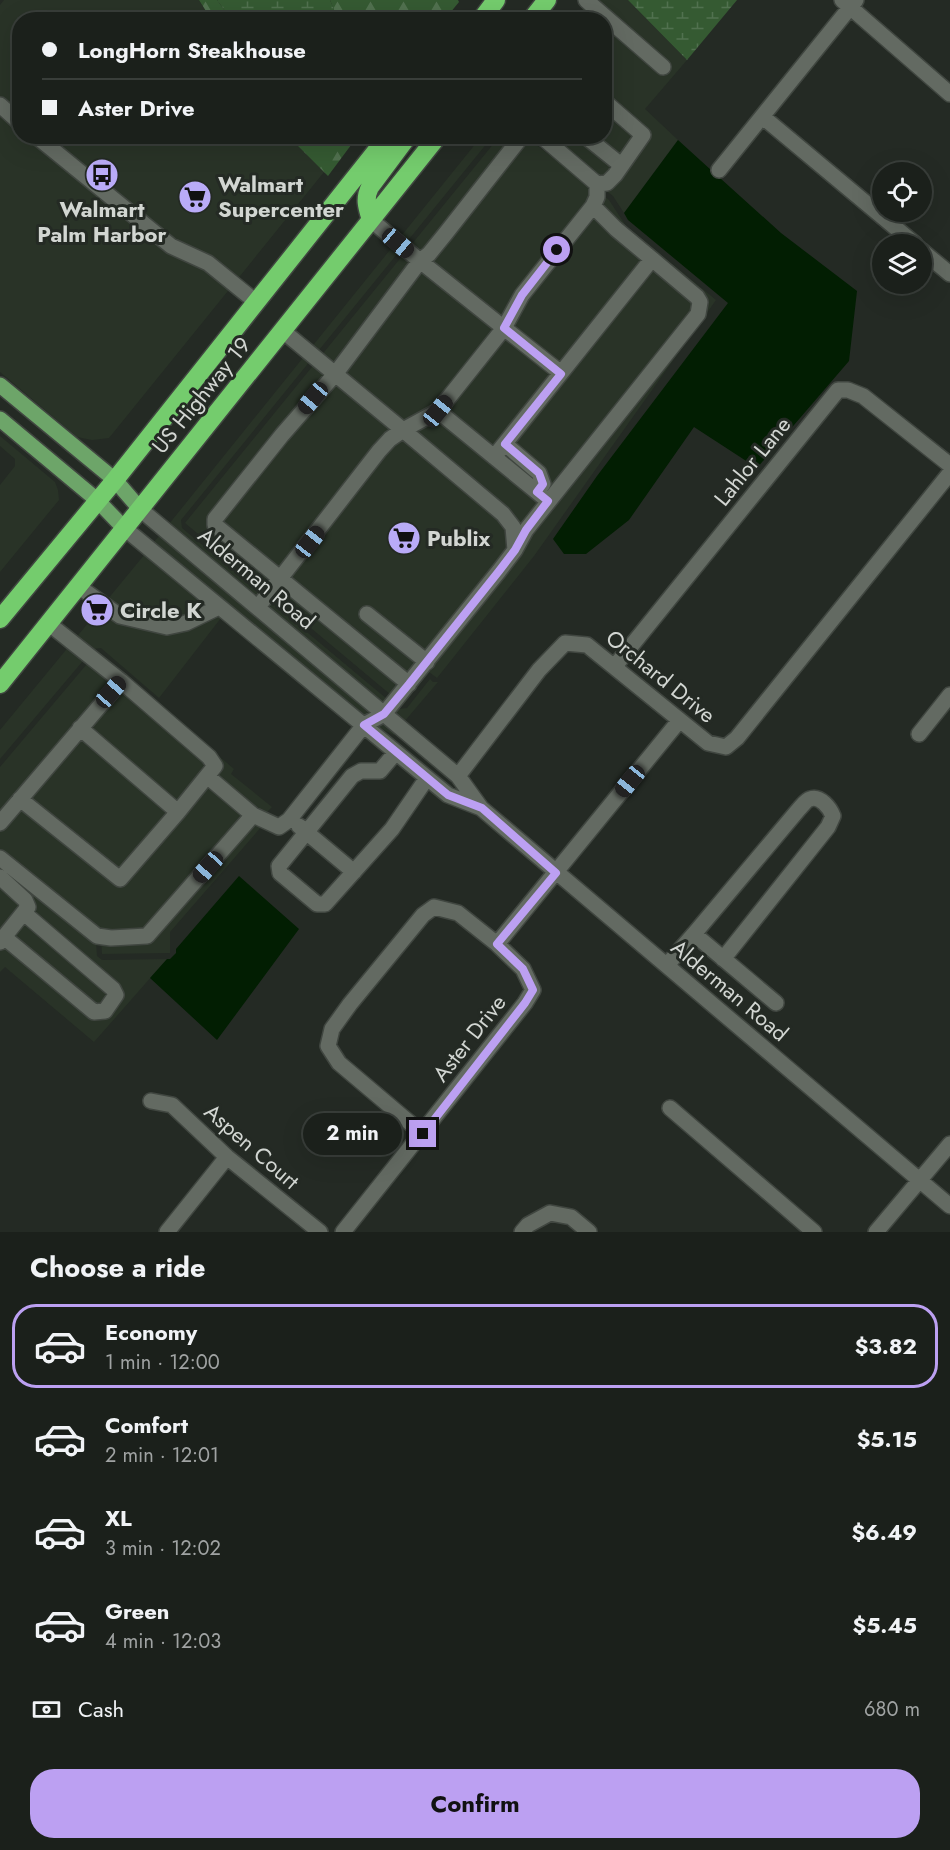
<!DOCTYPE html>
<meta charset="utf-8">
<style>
body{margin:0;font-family:Jost,sans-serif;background:#242824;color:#f1f3f6;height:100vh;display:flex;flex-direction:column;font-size:22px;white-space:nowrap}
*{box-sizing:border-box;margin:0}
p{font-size:20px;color:#a0a3a3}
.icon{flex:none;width:33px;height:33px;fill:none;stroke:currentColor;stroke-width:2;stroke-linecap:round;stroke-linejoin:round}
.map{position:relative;height:1232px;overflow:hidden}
.details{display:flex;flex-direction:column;background:#1b201b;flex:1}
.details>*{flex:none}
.guide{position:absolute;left:12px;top:12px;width:600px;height:132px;border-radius:24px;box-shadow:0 6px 24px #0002,0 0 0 2px #393e3a;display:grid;align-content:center;height:132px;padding:0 30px;background:#1b201b}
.buttons{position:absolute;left:872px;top:162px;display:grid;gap:12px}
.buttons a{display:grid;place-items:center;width:60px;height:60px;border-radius:50%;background:#1b201b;box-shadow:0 6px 24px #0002,0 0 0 2px #393e3a;font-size:30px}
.end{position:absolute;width:27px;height:27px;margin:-14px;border:8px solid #bca0f2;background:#111;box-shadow:0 0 0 3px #111}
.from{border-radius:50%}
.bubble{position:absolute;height:42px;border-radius:21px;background:#1b201b;box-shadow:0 6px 24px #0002,0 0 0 2px #393e3a;font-size:20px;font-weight:700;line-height:42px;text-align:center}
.car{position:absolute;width:18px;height:36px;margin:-18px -9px;border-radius:8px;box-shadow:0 0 4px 2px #0007;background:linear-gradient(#222 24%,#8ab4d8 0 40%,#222 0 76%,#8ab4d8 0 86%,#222 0)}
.guide b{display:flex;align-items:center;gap:21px;height:57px;font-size:22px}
.guide b+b{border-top:2px solid #393e3a}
.guide i{width:15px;height:15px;background:#f1f3f6}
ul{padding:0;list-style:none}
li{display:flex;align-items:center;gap:18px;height:84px;margin:0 12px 9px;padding:0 18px;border:3px solid transparent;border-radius:24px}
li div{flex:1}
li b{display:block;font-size:22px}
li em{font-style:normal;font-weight:700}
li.current{border-color:#bca0f2}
li>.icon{width:54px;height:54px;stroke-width:1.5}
h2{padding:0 30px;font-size:27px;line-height:72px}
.pay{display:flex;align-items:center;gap:15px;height:66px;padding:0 30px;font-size:22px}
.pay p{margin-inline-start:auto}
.button{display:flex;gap:12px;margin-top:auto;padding:12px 30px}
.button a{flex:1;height:69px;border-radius:24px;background:#bca0f2;color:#111;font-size:24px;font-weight:700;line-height:69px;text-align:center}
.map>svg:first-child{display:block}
.built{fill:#293327}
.forest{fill:url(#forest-firs)}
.wetland{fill:url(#wetland-marsh)}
.water{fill:#021e02}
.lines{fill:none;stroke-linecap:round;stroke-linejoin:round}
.minor-casing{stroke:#404640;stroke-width:18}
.major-casing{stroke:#404640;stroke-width:18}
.highway-casing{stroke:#404640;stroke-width:21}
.minor{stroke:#636a62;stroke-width:15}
.major{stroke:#6da569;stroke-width:15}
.highway{stroke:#74cc6d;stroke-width:18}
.route{stroke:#bca0f2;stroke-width:8}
.labels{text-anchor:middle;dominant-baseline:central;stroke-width:6;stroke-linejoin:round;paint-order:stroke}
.poi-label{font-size:22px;font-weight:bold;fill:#d2d6d2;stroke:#242a24;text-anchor:start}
.street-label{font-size:22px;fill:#d2d6d2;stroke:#242a24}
</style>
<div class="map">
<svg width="950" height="1232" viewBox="0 0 950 1232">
<defs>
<pattern id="forest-firs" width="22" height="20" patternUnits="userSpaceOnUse" patternTransform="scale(1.5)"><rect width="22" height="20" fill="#355a32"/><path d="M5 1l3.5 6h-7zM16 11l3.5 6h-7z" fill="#51714f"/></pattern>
<pattern id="wetland-marsh" width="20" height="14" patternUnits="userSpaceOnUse" patternTransform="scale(1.5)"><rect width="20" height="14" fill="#355a32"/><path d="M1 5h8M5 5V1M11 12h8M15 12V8" fill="none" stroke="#51714f"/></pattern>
</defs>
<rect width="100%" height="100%" fill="#242a24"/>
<path class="built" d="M4,0H199L211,19L20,20V136L289,137L324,172L109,438L92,440L77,437L0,372V5Z
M590,0H628L687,60L645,109L678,140L624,213L613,196L535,137L604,136V20L575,19Z
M481,137H492L181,520L182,528L399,709L407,708L430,679L433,682H438L404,722L169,524Z
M499,137H526L609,200L626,226L716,300L534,556L437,678L429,672L403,705L185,523Z
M0,436L55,482L58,490L59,500L0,572V485L15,466V459L0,446Z
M160,535L396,733L394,735L376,726L153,543Z
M145,554L221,618L159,698L101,648L93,649L0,759V730Z
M97,652L234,769L231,774L272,807L265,814L269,818L170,932V953L102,954L101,939L0,854V767Z
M0,861L96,942L97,956L102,960L167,959L94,1042L5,967L0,972Z"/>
<path class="forest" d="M199,0H217L231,19H211Z
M330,0H458L459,2L445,19L338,20Z
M289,137H357L328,176Z"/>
<path class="wetland" d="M217,0H330L338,19H231Z
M628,0H737L687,60Z"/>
<path class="water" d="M678,140L711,170L710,172L719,179L720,178L781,233L857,291L849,361L757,468L694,427L629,520L586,554H564L553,539L597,476L728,303L628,220L624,213Z
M239,876L299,929L217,1040L150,978L167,959H170L176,953V949Z"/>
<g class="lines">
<defs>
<path id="minor" d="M586,0L663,67
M842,0L950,94
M0,105L20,123
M763,117L915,244
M36,136L171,246L208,263L256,302
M541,136L597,184V197L593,206L522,295L504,328L561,373
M585,136L621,165
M719,170L856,0
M597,184L607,183L615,175L643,135L604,101
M371,220L420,261L429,254L446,233L522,136
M921,250L950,274
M438,411L548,501
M505,444L539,473L543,484L537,492
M494,457L652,259L616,229L593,206
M140,509L458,776L481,808L950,1206
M123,527L448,795L481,808
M78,586L120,616L167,627L186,623L219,607
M258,607L379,451L390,439L403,430L283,331
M367,614L427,662
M615,666L838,390H848L863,396L950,465
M121,681L209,757L215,766L207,776
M409,684L215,525V519L282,435L336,373L420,261L504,328L438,411L403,430L503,514L513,527L515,550
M919,734L950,695
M396,752L380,771H361L352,776L279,866L280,873L317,904H325L392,829L427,778
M458,776L539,670L565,643L587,645L708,743L726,747L737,738L950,473
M20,799L120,879L178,812L80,728
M253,815L279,827L289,820L364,725L384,714L499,571L515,550L526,530L698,314L700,302L697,297L652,259
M0,823L121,681L48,623
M299,826L354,872
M0,858L97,936L111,938L147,936L253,815L207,776L178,812
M0,877L25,900L28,907L0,942
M694,934L799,809C802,806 806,800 810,799C820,795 830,808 833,816L828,827L723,959
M4,937L94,1012L105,1011L116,995L113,989L24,913
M497,944L679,721
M667,965L694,934L776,1003
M151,1101L172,1105L227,1157L320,1232
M670,1108L814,1232
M167,1232L227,1157
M343,1232L525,1003L533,990L523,969L497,944L458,913L434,907L423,915L350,1004L332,1029L328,1046L339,1063L423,1134
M522,1232L528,1225L550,1213L571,1217L589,1232
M876,1232L950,1144"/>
<path id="major" d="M0,385L115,480L140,509
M0,419L97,500L123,527"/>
<path id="highway" d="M481,20L496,0
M531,20L547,0
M371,220C367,207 364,199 370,187L408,136
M0,619L115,480L388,136
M0,684C145,501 292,319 438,136"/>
</defs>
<use href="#minor" class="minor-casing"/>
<use href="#major" class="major-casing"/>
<use href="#highway" class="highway-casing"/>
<use href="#minor" class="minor"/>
<use href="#major" class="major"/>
<use href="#highway" class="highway"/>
</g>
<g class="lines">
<path class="route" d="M423,1134L525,1003L533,990L523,969L497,944L556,873L482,808L448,795L364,725L384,714L409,684L499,571L515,550L526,530L548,501L537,492L543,484L539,473L505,444L561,374L504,328L522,295L557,250"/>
</g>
<defs>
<symbol id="bus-disc" viewBox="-11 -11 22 22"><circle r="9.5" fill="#b9abf7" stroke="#242a24"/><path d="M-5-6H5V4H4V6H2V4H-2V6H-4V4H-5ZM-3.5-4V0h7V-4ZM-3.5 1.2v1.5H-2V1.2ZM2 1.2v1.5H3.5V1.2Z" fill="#111"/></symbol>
<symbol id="supermarket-disc" viewBox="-11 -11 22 22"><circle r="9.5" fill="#b9abf7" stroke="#242a24"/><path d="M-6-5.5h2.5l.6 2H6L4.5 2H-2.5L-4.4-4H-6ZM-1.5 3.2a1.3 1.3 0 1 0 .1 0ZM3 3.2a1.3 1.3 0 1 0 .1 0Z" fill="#111"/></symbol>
</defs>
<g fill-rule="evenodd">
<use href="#bus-disc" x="83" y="156" width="38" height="38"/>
<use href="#supermarket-disc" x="176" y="178" width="38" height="38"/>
<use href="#supermarket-disc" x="385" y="519" width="38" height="38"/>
<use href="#supermarket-disc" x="78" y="591" width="38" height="38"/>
</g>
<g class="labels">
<g class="poi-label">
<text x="218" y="184">Walmart<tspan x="218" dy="25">Supercenter</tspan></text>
<text x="102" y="209" text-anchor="middle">Walmart<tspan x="102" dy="25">Palm Harbor</tspan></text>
<text x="427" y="538">Publix</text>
<text x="120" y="610">Circle K</text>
</g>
<g class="street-label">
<text transform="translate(201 395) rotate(-51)">US Highway 19</text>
<text transform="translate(752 461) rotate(-51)">Lahlor Lane</text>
<text transform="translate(257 578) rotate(40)">Alderman Road</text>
<text transform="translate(661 676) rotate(39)">Orchard Drive</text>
<text transform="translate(730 990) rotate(40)">Alderman Road</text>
<text transform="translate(469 1038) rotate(-52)">Aster Drive</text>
<text transform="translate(252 1146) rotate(41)">Aspen Court</text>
</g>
</g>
</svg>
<div class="buttons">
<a><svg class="icon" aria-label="locate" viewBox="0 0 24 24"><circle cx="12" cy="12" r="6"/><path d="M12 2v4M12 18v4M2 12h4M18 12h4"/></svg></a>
<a><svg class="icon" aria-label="layers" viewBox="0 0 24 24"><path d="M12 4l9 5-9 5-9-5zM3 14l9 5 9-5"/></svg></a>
</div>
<i class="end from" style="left:557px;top:250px"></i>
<i class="end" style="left:423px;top:1134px"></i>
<div class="bubble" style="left:303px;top:1113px;width:99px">2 min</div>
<i class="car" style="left:398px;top:243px;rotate:130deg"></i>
<i class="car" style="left:313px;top:398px;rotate:220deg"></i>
<i class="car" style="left:438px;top:411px;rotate:39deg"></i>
<i class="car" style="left:310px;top:542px;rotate:38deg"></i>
<i class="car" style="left:111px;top:692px;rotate:41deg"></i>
<i class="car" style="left:630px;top:781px;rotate:219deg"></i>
<i class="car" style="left:208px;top:867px;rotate:222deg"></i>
<div class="guide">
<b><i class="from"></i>LongHorn Steakhouse</b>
<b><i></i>Aster Drive</b>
</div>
</div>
<section class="details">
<h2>Choose a ride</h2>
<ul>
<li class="current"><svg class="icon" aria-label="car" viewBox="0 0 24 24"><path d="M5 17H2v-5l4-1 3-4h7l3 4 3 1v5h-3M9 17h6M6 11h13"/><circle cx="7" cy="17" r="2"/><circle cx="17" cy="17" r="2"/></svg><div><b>Economy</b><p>1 min · 12:00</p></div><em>$3.82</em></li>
<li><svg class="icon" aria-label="car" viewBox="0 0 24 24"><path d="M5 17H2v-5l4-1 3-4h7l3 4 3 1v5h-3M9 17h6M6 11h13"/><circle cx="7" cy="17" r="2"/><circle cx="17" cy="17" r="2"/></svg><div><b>Comfort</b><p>2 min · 12:01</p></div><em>$5.15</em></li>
<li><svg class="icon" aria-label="car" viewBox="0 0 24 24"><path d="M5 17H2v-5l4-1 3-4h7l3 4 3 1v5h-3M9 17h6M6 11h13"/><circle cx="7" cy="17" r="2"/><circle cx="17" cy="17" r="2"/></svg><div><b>XL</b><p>3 min · 12:02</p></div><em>$6.49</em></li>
<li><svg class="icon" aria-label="car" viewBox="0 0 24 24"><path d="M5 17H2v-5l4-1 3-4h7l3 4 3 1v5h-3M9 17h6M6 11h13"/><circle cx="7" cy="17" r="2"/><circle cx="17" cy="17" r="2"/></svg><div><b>Green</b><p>4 min · 12:03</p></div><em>$5.45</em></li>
</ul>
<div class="pay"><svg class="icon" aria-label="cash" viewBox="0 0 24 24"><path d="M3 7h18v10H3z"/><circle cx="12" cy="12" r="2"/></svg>Cash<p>680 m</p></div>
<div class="button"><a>Confirm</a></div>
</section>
